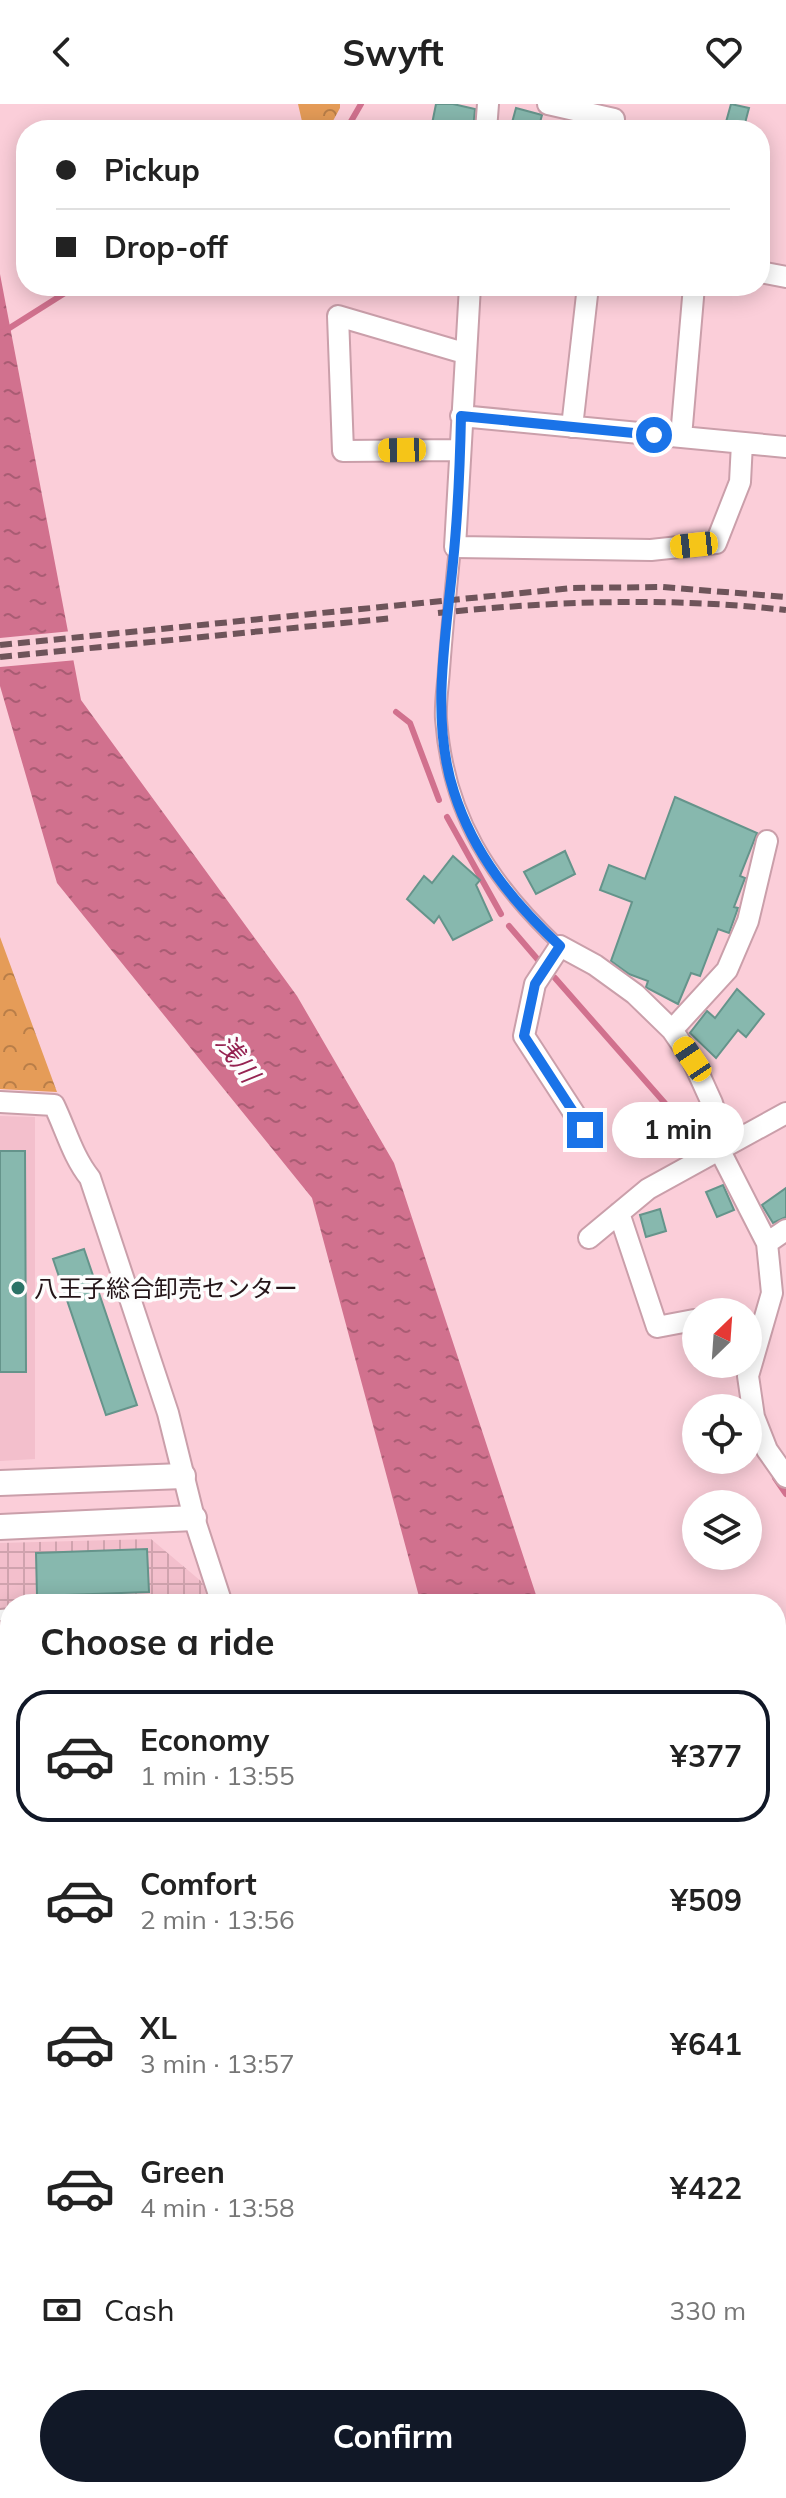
<!DOCTYPE html>
<meta charset="utf-8">
<style>
body{margin:0;font-family:Mulish,"Noto Sans JP",sans-serif;background:#f6f6f6;color:#222;height:100vh;display:flex;flex-direction:column;font-size:30px;white-space:nowrap}
*{box-sizing:border-box;margin:0}
p{font-size:26px;color:#767676}
.icon{flex:none;width:44px;height:44px;fill:none;stroke:currentColor;stroke-width:2;stroke-linecap:round;stroke-linejoin:round}
.map{position:relative;flex:1;overflow:hidden}
.sheet{position:absolute;left:0px;top:1490px;width:786px;height:904px;display:flex;flex-direction:column;background:#fff;border-radius:32px 32px 0 0;box-shadow:0 4px 20px #0003}
.sheet>*{flex:none}
.banner{position:absolute;left:16px;top:16px;width:754px;height:176px;border-radius:32px;box-shadow:0 4px 20px #0003;display:grid;align-content:center;height:176px;padding:0 40px;background:#fff}
.needle{width:52px;rotate:25deg}
.tools{position:absolute;left:682px;top:1194px;display:grid;gap:16px}
.tools a{display:grid;place-items:center;width:80px;height:80px;border-radius:50%;background:#fff;box-shadow:0 4px 20px #0003;font-size:40px}
.end{position:absolute;width:36px;height:36px;margin:-18px;border:10px solid #1a73e8;background:#fff;box-shadow:0 0 0 4px #fff}
.from{border-radius:50%}
.bubble{position:absolute;height:56px;border-radius:28px;background:#fff;box-shadow:0 4px 20px #0003;font-size:26px;font-weight:700;line-height:56px;text-align:center}
.car{position:absolute;width:24px;height:48px;margin:-24px -12px;border-radius:10px;box-shadow:0 0 6px 2px #0007;background:linear-gradient(#f5c518 24%,#345 0 40%,#f5c518 0 76%,#345 0 86%,#f5c518 0)}
.banner b{display:flex;align-items:center;gap:28px;height:76px;font-size:30px}
.banner b+b{border-top:2px solid #e0e0e0}
.banner i{width:20px;height:20px;background:#222}
ul{padding:0;list-style:none}
li{display:flex;align-items:center;gap:24px;height:132px;margin:0 16px 12px;padding:0 24px;border:4px solid transparent;border-radius:32px}
li div{flex:1}
li b{display:block;font-size:30px}
li em{font-style:normal;font-weight:700}
li.current{border-color:#111827}
li>.icon{width:72px;height:72px;stroke-width:1.5}
h2{padding:0 40px;font-size:36px;line-height:96px}
.pay{display:flex;align-items:center;gap:20px;height:88px;padding:0 40px;font-size:30px}
.pay p{margin-inline-start:auto}
.primary-button{display:flex;gap:16px;margin-top:auto;padding:16px 40px}
.primary-button a{flex:1;height:92px;border-radius:48px;background:#111827;color:#fff;font-size:32px;font-weight:700;line-height:92px;text-align:center}
header{display:flex;justify-content:space-between;align-items:center;height:104px;padding:0 40px;background:#fff;font-size:36px;font-weight:700}
.map>svg:first-child{display:block}
.built{fill:#f3bfcc}
.industrial{fill:url(#industrial-grid)}
.forest{fill:url(#forest-crowns)}
.water{fill:url(#water-ripples)}
.pier{fill:#fbced9}
.lines{fill:none;stroke-linecap:round;stroke-linejoin:round}
.stream{stroke:#d1718e;stroke-width:6}
.building{fill:#87b8ae;stroke:#65948b;stroke-width:2}
.service-casing{stroke:#ca9faa;stroke-width:14}
.minor-casing{stroke:#ca9faa;stroke-width:24}
.tertiary-casing{stroke:#ca9faa;stroke-width:28}
.service{stroke:#fff;stroke-width:10}
.minor{stroke:#fff;stroke-width:20}
.tertiary{stroke:#fff;stroke-width:24}
.rail{stroke:#6e545a;stroke-width:6;stroke-dasharray:12 6;stroke-linecap:butt}
.route{stroke:#1a73e8;stroke-width:10}
.poi-dot{fill:#2c7267;stroke:#fdfdfd;stroke-width:3}
.labels{text-anchor:middle;dominant-baseline:central;stroke-width:7;stroke-linejoin:round;paint-order:stroke}
.poi-label{font-size:24px;fill:#241418;stroke:#fdfdfd;text-anchor:start}
.water-label{font-size:26px;font-style:italic;fill:#952351;stroke:#fdfdfd}
</style>
<header><svg class="icon" aria-label="back" viewBox="0 0 24 24"><path d="M15 5l-7 7 7 7"/></svg>Swyft<svg class="icon" aria-label="heart" viewBox="0 0 24 24"><path d="M12 20l-8-8c-3-5 5-10 8-4 3-6 11-1 8 4z"/></svg></header>
<div class="map">
<svg width="786" height="2394" viewBox="0 0 786 2394">
<defs>
<pattern id="industrial-grid" width="8" height="8" patternUnits="userSpaceOnUse" patternTransform="scale(2)"><rect width="8" height="8" fill="#f3bfcc"/><path d="M0 4h8M4 0v8" fill="none" stroke="#d0a3ae"/></pattern>
<pattern id="forest-crowns" width="20" height="18" patternUnits="userSpaceOnUse" patternTransform="scale(2)"><rect width="20" height="18" fill="#e59c58"/><path d="M2 6a3 3 0 1 1 6 0M12 15a3 3 0 1 1 6 0" fill="none" stroke="#b97e48"/></pattern>
<pattern id="water-ripples" width="26" height="14" patternUnits="userSpaceOnUse" patternTransform="scale(2)"><rect width="26" height="14" fill="#d1718e"/><path d="M2 4q2-2 4 0t4 0M15 11q2-2 4 0t4 0" fill="none" stroke="#a95c73"/></pattern>
</defs>
<rect width="100%" height="100%" fill="#fbced9"/>
<path class="built" d="M0,1012L35,1013V1355L0,1357Z"/>
<path class="industrial" d="M151,1435L202,1478L209,1500H10V1601H0V1439Z"/>
<path class="forest" d="M298,0H340V4L328,26H304Z
M0,833L57,988L0,985Z
M10,2054V2292L0,2271V2056Z"/>
<path class="water" d="M0,170L81,596L297,892L394,1059L539,1500H421L312,1094L57,779L0,582Z
M776,1711L786,1712V2250L776,2170Z
M632,2384H715L716,2394H634Z"/>
<path class="pier" d="M72,527L77,556L0,563V534Z"/>
<g class="lines">
<path class="stream" d="M346,26L361,0
M0,230L76,182
M396,608L410,619L439,696
M447,713L501,810
M509,822L539,857
M555,874L706,1046
M775,1374L786,1390"/>
</g>
<path class="building" d="M436,0H453L475,5L473,26L432,20Z
M731,0L749,4L744,23L726,18Z
M516,4L542,11L538,26H510Z
M675,693L757,729L740,772L745,774L734,803L738,804L729,829L718,825L700,872L691,869L678,900L649,885L646,883L648,877L629,870L611,857L632,798L600,786L609,761L645,775Z
M565,747L575,770L536,790L524,768Z
M453,752L480,776L476,781L492,816L453,836L439,812L434,819L407,795L424,772L432,779Z
M737,885L764,910L746,933L738,926L716,954L690,929L707,907L715,914Z
M0,1047H25L26,1268H0Z
M723,1081L734,1106L717,1113L706,1088Z
M786,1084V1113L773,1119L762,1101Z
M660,1105L666,1127L646,1133L640,1111Z
M84,1145L137,1301L106,1311L53,1155Z
M147,1445L149,1488L37,1492L36,1449Z"/>
<g class="lines">
<defs>
<path id="service" d="M455,443C451,484 447,525 444,566C443,582 440,599 441,615C448,712 491,777 560,842
M0,1511L10,1510"/>
<path id="minor" d="M548,0L614,15
M486,26L488,0
M760,168L786,173
M470,182L455,443L651,446L716,439L740,378L742,339
M461,312L786,343
M572,323L588,182
M681,333L694,182
M460,346L343,347L338,212L464,249
M672,926L727,866L748,817L767,737
M0,998L54,1001C66,1026 73,1053 90,1074L168,1309L194,1414L222,1500
M585,1026L524,932L535,880L560,842L595,861L635,890L672,926L692,955L712,999L720,1024V1047L767,1139L772,1189L748,1272L754,1313L767,1346L786,1373
M619,1109L657,1223L694,1216
M589,1134L648,1085L786,1009
M767,1139L786,1126
M0,2056L10,2054
M0,2271L10,2293
M57,2384L62,2394
M179,2384L184,2394
M415,2384L417,2394"/>
<path id="tertiary" d="M0,1379L183,1372
M0,1423L194,1414"/>
</defs>
<use href="#service" class="service-casing"/>
<use href="#minor" class="minor-casing"/>
<use href="#tertiary" class="tertiary-casing"/>
<use href="#service" class="service"/>
<use href="#minor" class="minor"/>
<use href="#tertiary" class="tertiary"/>
<path class="rail" d="M438,509C553,497 671,493 786,506
M0,541L572,484L663,483L786,493
M0,553L394,514"/>
</g>
<g class="lines">
<path class="route" d="M585,1026L524,932L535,880L560,842C513,798 474,751 454,688C430,615 446,533 453,458C458,410 460,360 461,312L654,331"/>
</g>
<circle class="poi-dot" cx="18" cy="1184" r="8"/>
<g class="labels">
<g class="poi-label">
<text x="34" y="1184">八王子総合卸売センター</text>
</g>
<g class="water-label">
<text transform="translate(238 954) rotate(54)">浅川</text>
</g>
</g>
</svg>
<div class="tools">
<a><svg class="needle" viewBox="-14 -14 28 28"><path d="M0-13l5 13h-10z" fill="#e53935"/><path d="M0 13l5-13h-10z" fill="#767676"/></svg></a>
<a><svg class="icon" aria-label="locate" viewBox="0 0 24 24"><circle cx="12" cy="12" r="6"/><path d="M12 2v4M12 18v4M2 12h4M18 12h4"/></svg></a>
<a><svg class="icon" aria-label="layers" viewBox="0 0 24 24"><path d="M12 4l9 5-9 5-9-5zM3 14l9 5 9-5"/></svg></a>
</div>
<i class="end from" style="left:654px;top:331px"></i>
<i class="end" style="left:585px;top:1026px"></i>
<div class="bubble" style="left:612px;top:998px;width:132px">1 min</div>
<i class="car" style="left:402px;top:346px;rotate:269deg"></i>
<i class="car" style="left:694px;top:441px;rotate:264deg"></i>
<i class="car" style="left:692px;top:955px;rotate:326deg"></i>
<div class="banner">
<b><i class="from"></i>Pickup</b>
<b><i></i>Drop-off</b>
</div>
<section class="sheet">
<h2>Choose a ride</h2>
<ul>
<li class="current"><svg class="icon" aria-label="car" viewBox="0 0 24 24"><path d="M5 17H2v-5l4-1 3-4h7l3 4 3 1v5h-3M9 17h6M6 11h13"/><circle cx="7" cy="17" r="2"/><circle cx="17" cy="17" r="2"/></svg><div><b>Economy</b><p>1 min · 13:55</p></div><em>¥377</em></li>
<li><svg class="icon" aria-label="car" viewBox="0 0 24 24"><path d="M5 17H2v-5l4-1 3-4h7l3 4 3 1v5h-3M9 17h6M6 11h13"/><circle cx="7" cy="17" r="2"/><circle cx="17" cy="17" r="2"/></svg><div><b>Comfort</b><p>2 min · 13:56</p></div><em>¥509</em></li>
<li><svg class="icon" aria-label="car" viewBox="0 0 24 24"><path d="M5 17H2v-5l4-1 3-4h7l3 4 3 1v5h-3M9 17h6M6 11h13"/><circle cx="7" cy="17" r="2"/><circle cx="17" cy="17" r="2"/></svg><div><b>XL</b><p>3 min · 13:57</p></div><em>¥641</em></li>
<li><svg class="icon" aria-label="car" viewBox="0 0 24 24"><path d="M5 17H2v-5l4-1 3-4h7l3 4 3 1v5h-3M9 17h6M6 11h13"/><circle cx="7" cy="17" r="2"/><circle cx="17" cy="17" r="2"/></svg><div><b>Green</b><p>4 min · 13:58</p></div><em>¥422</em></li>
</ul>
<div class="pay"><svg class="icon" aria-label="cash" viewBox="0 0 24 24"><path d="M3 7h18v10H3z"/><circle cx="12" cy="12" r="2"/></svg>Cash<p>330 m</p></div>
<div class="primary-button"><a>Confirm</a></div>
</section>
</div>
